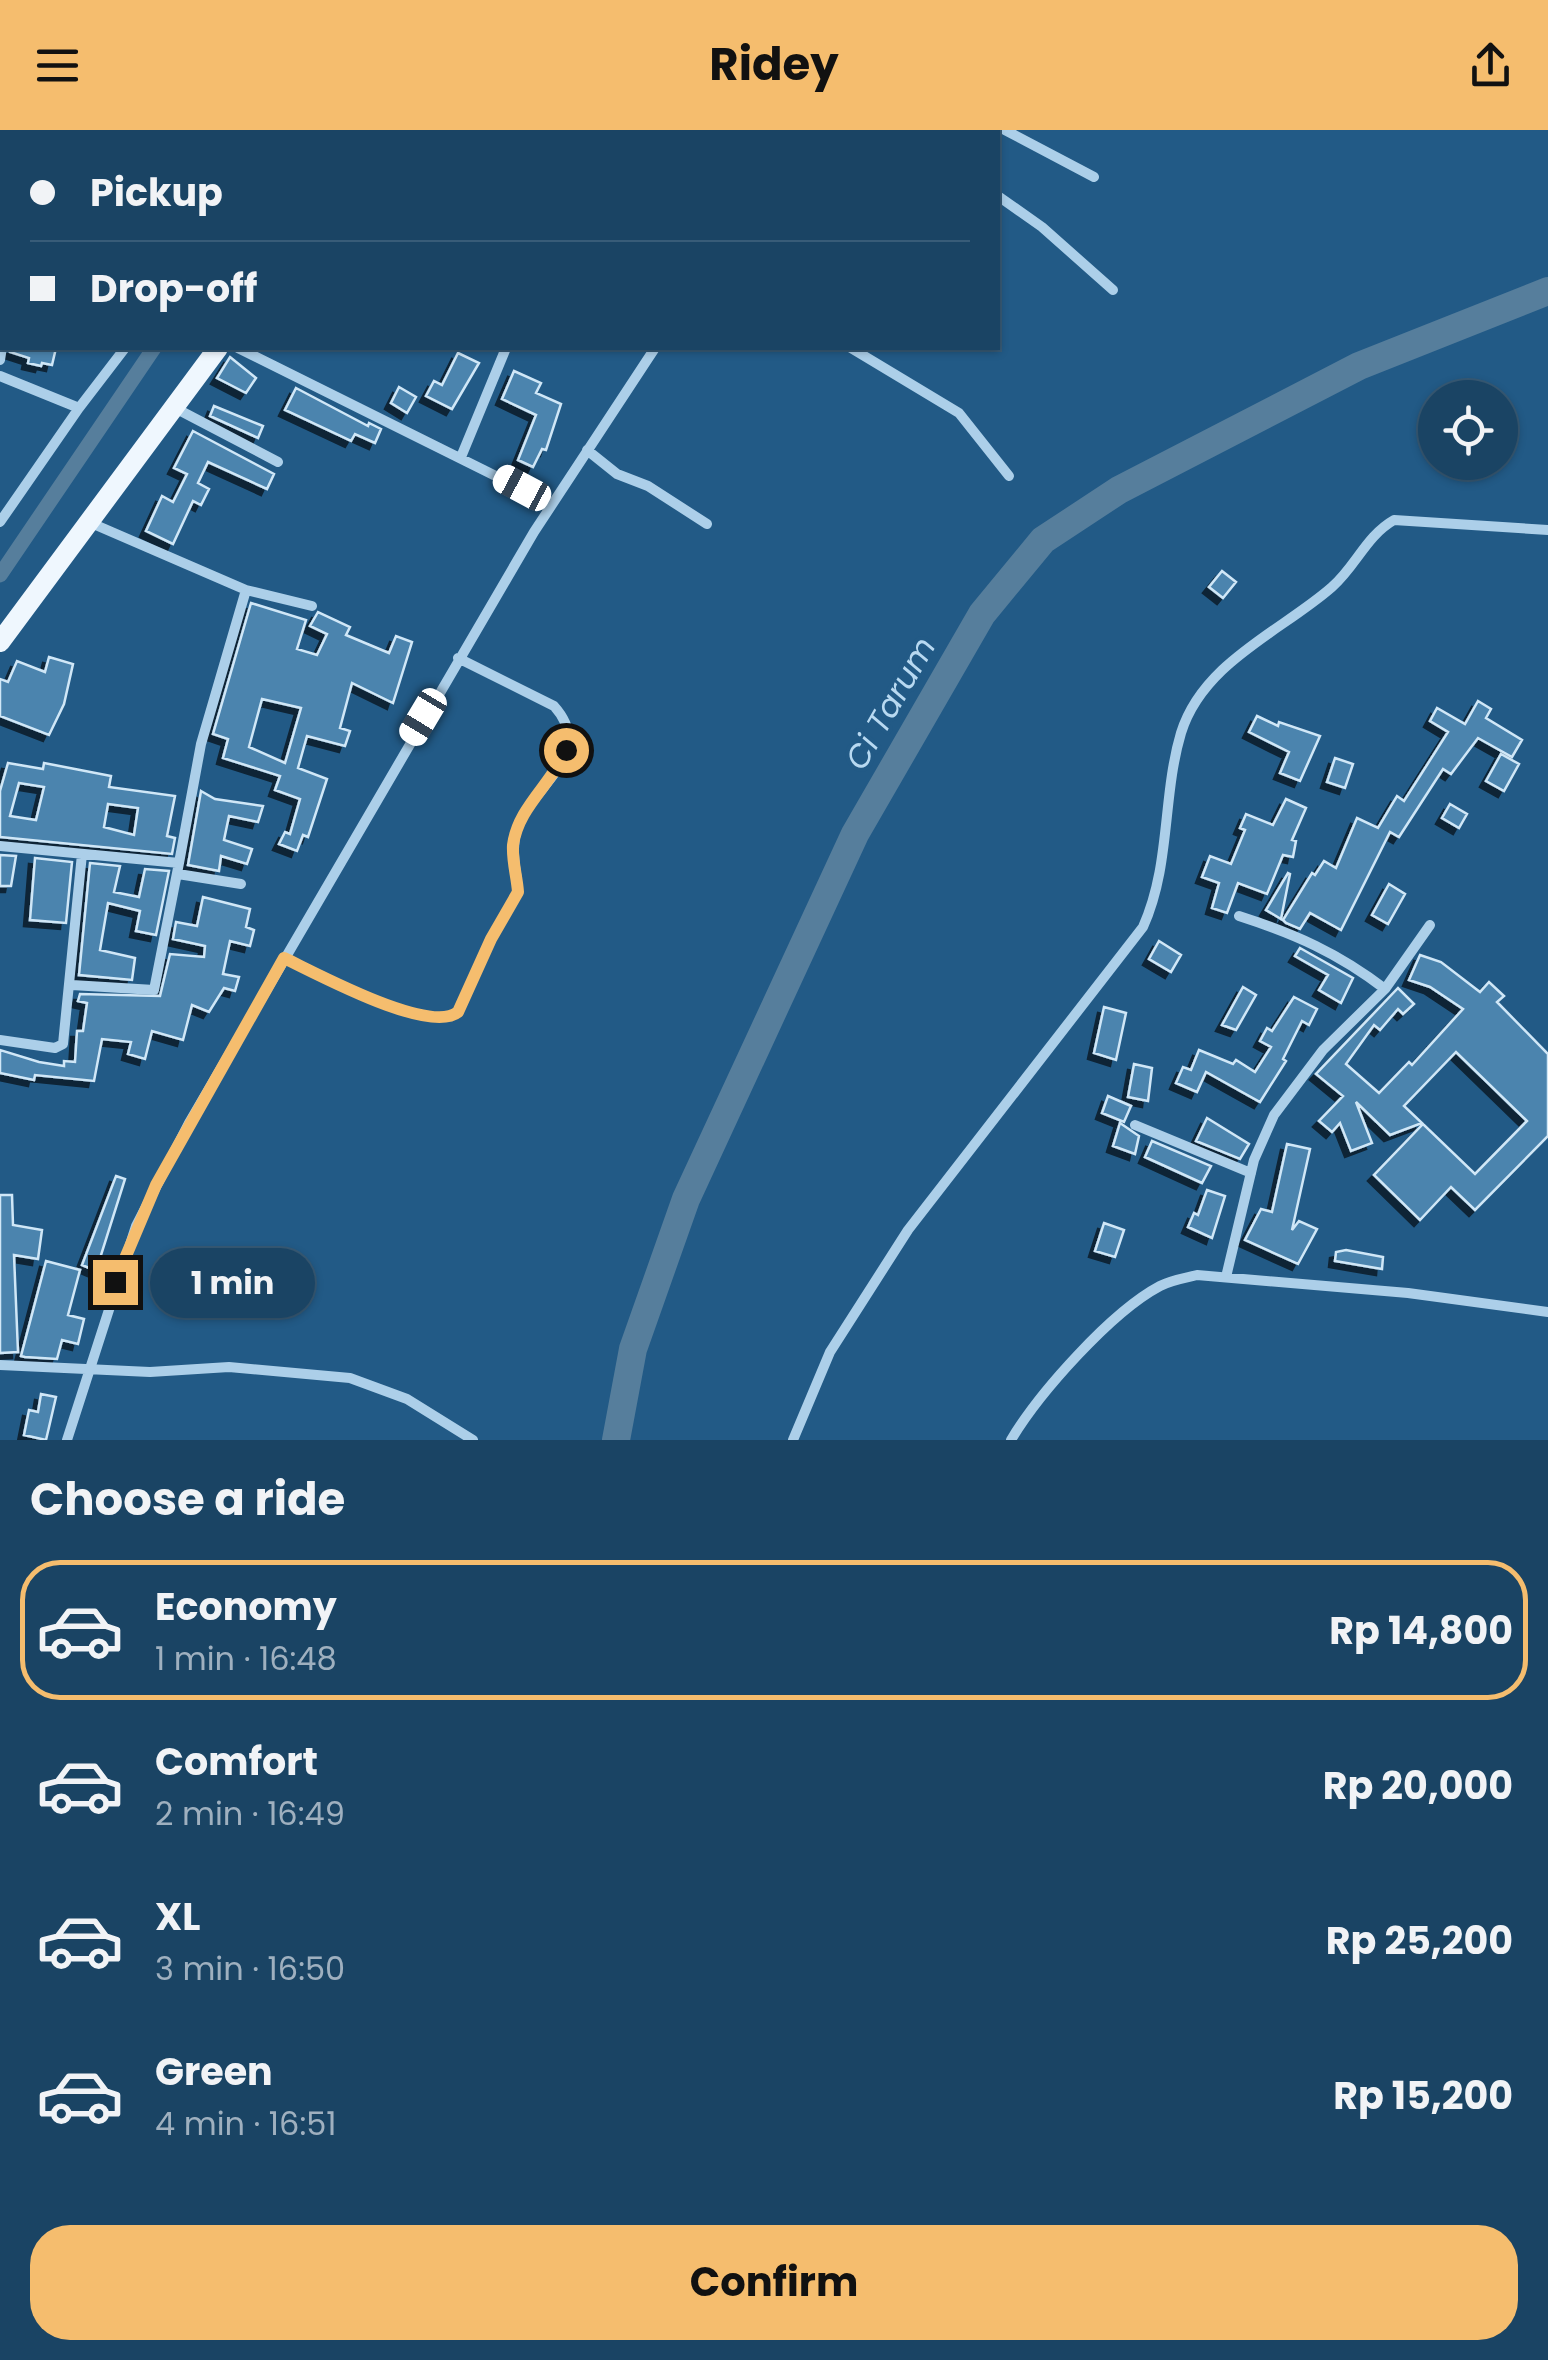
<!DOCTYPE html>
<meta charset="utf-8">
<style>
body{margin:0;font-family:Poppins,sans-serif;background:#274e6d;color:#f1f3f6;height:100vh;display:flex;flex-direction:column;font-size:38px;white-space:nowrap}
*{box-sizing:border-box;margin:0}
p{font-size:32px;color:#9fb0bf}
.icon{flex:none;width:55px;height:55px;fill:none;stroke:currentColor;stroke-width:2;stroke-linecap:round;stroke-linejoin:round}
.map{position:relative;height:1310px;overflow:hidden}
.sheet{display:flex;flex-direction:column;background:#1a4464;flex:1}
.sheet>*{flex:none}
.top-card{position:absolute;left:0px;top:0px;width:1000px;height:220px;box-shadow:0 2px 8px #0004,0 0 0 2px #385c78;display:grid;align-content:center;height:220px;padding:0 30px;background:#1a4464}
.buttons{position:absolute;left:1418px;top:250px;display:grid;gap:20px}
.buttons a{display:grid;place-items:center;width:100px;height:100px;border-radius:50%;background:#1a4464;box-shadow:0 2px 8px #0004,0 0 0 2px #385c78;font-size:50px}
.end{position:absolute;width:45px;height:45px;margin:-22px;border:12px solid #f5bd6e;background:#111;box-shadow:0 0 0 5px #111}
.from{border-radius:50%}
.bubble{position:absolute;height:70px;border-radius:35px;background:#1a4464;box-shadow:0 2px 8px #0004,0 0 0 2px #385c78;font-size:32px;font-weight:700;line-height:70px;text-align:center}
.car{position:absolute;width:30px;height:60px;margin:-30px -15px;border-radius:12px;box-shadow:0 0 8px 2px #0007;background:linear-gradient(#fff 24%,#345 0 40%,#fff 0 76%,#345 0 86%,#fff 0)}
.top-card b{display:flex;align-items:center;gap:35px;height:95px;font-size:38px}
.top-card b+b{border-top:2px solid #385c78}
.top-card i{width:25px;height:25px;background:#f1f3f6}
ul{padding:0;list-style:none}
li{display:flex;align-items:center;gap:30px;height:140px;margin:0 20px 15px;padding:0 10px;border:5px solid transparent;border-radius:40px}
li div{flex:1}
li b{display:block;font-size:38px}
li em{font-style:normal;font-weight:700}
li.current{border-color:#f5bd6e}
li>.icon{width:90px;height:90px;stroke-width:1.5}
h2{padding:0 30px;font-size:45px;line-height:120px}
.action{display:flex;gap:20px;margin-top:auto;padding:20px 30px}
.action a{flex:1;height:115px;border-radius:40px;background:#f5bd6e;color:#111;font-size:40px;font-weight:700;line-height:115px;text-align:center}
header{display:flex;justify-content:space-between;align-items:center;height:130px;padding:0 30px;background:#f5bd6e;color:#111;font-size:45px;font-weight:700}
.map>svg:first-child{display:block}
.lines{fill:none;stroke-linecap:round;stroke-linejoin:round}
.canal{stroke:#567e9c;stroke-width:15}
.river{stroke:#567e9c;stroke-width:28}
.building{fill:#4b84ae;stroke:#d0e7f7;stroke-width:2.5;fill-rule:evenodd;filter:url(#shadow)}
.street{stroke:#accfe9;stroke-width:10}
.primary{stroke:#eff7fe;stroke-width:20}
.route{stroke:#f5bd6e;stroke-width:12}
.labels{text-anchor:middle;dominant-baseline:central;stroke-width:8;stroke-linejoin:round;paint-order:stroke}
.water-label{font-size:32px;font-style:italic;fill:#b8d9f1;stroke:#225a86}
</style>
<header><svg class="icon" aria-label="menu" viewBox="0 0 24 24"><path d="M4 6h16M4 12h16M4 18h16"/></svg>Ridey<svg class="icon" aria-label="share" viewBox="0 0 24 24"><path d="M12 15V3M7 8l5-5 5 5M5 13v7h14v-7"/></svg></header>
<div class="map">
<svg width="1548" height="1310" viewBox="0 0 1548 1310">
<defs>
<filter id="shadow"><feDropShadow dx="-6" dy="6" stdDeviation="0" flood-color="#0009"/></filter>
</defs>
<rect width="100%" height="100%" fill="#225a86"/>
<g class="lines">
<path class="canal" d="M313,2L315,0
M0,445L154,218"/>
<path class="river" d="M616,1310L633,1219L686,1069L855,704L982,484L1043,410L1119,360L1359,236L1548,161"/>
</g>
<path class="building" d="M11,218H56L52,235L42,233L41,236L28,233L29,228L10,222Z
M458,223L479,233L452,279L426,266L434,251L442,255Z
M230,227L256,248L246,263L217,248Z
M514,241L541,253L536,263L561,274L546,320L542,319L533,337L518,330L536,285L502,269Z
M399,257L416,267L407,283L391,273Z
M296,258L368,296L369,293L381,299L375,313L355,304L351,311L285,280Z
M214,276L263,296L258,308L210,286Z
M193,301L274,344L267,359L208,332L198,353L209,359L201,375L193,371L173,414L146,401L162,366L173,372L187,344L174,338Z
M1222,441L1236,452L1223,468L1209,457Z
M251,473L306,490L297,519L317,525L327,504L310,496L318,482L350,497L346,505L389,523L396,506L412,512L393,573L352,553L340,598L350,601L345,616L307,606L298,638L327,649L308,707L303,705L297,721L279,714L285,702L290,704L300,669L275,660L280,646L223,628L228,609L213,604ZM262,569L301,578L285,633L249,617Z
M49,527L73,534L64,574L49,605L0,586V549L8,552L17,531L45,542Z
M1478,571L1491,579L1486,588L1522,610L1512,627L1478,608L1451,644L1443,639L1399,707L1390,702L1341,800L1310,783L1300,799L1286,793L1283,790L1312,743L1315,745L1324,731L1336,738L1357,688L1378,698L1397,666L1404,671L1448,602L1430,591L1437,578L1465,594Z
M1257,586L1278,596L1279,592L1320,606L1300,651L1280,643L1289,622L1249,602Z
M1501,624L1519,634L1504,661L1486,651Z
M1335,628L1353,634L1345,658L1327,652Z
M8,633L43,639L44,633L111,646L109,657L175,666L167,706L175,708L172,724L0,707V661ZM19,653L44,657L36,690L10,686ZM108,674L138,678L134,705L104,697Z
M201,661L215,669L263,676L258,692L229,686L224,710L252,719L247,734L221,726L219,741L188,735Z
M1286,669L1306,678L1292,710L1296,711L1293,727L1283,725L1267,764L1238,753L1227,783L1212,778L1219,753L1202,747L1210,726L1231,734L1245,700L1240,698L1246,684L1273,695Z
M1450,674L1467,684L1459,698L1442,688Z
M0,725L16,726L11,756H0Z
M35,728L72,732L66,793L30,790Z
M90,733L120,736L114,762L139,767L145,739L169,741L156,805L136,801L140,781L108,773L100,820L135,828L132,850L79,845Z
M1288,743L1290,744L1281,789L1266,780Z
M1389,754L1405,764L1388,794L1372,785Z
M203,767L250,779L246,797L254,800L250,816L230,811L223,844L239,847L235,861L224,858L209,882L192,875L183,910L152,901L145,929L128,924L131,912L102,909L94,951L35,945L34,950L0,943V920L39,932L64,936V931L75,932L77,901H83L87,873L78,871L80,864L160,866L170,824L204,827L205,816L173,809L176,792L197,796Z
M1159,811L1181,825L1171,842L1149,829Z
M1300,818L1353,848L1341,873L1319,860L1328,845L1295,826Z
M1420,825L1441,832L1480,862L1489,852L1504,866L1497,872L1548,924V1006L1475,1080L1451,1057L1420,1090L1374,1045L1423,994L1475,1044L1527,991L1456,922L1404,976L1422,993L1390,1005L1356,972L1372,1013L1351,1021L1340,993L1332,1002L1319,991L1343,966L1316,944L1398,858L1414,874L1403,884L1398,879L1380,900L1374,895L1346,934L1379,963L1409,932L1412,935L1463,879L1430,857L1409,850Z
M1243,857L1256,865L1236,900L1222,895Z
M1294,867L1317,879L1309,895L1302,891L1283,929L1286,931L1260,972L1206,942L1197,962L1176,953L1183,937L1191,940L1199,920L1233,934L1236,930L1255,942L1271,917L1260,911L1267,898L1272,901Z
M1104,877L1126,883L1116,930L1094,923Z
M1134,934L1152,938L1148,971L1128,967Z
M1108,966L1131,976L1124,992L1102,983Z
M1207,988L1249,1014L1240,1029L1196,1011Z
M1120,993L1139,1006L1135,1024L1113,1016Z
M1152,1011L1211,1036L1202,1053L1145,1027Z
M1287,1014L1310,1019L1292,1100L1299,1091L1317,1099L1298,1134L1245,1110L1261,1079L1272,1082Z
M116,1046L125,1049L96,1141L82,1135Z
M1207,1060L1225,1066L1212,1108L1188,1097L1194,1083L1198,1085Z
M0,1065H12L13,1095L42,1100L38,1129L14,1125L18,1222L0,1223Z
M1104,1093L1124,1100L1115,1127L1095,1121Z
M1346,1120L1383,1127L1382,1139L1335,1131L1336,1122Z
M46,1131L80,1140L68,1185L84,1189L78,1214L62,1210L57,1229L25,1227L21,1226Z
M41,1264L56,1267L46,1310L24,1305L29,1280L38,1282Z"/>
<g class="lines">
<path class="street" d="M467,0L471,2
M870,0L871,2
M1005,0L1094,47
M210,2V0
M289,2L291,0
M681,2L682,0
M805,2L806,0
M998,66L1042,97L1113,160
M238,218L552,374
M851,218L959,283L1009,346
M0,230L2,217
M0,246L79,278L125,218
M175,278L278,332
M587,320L617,344L648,356L707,394
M461,327L506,218
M0,392L79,278
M246,460L312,476
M0,716L179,733L201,614L246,460L91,393
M178,744L241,754
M1239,786C1295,804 1338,823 1385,859
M284,828C317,843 428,905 458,882L491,809L518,762C517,741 510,721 517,699C530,657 598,625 554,576L458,528
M72,855L154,860L179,733
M0,910L55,918L63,914L82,724
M1135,995L1251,1043
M1226,1147L1254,1030L1274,985L1323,920L1385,859L1430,795
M0,1235L150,1242L229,1237L350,1248L407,1269L473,1310
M67,1310L136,1096L189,993L534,402L655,218
M793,1310L830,1222L908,1100L1143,797C1171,735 1162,667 1181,603C1203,532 1282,501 1332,457C1356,436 1366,406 1394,390L1548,400
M1011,1310C1039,1263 1111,1182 1160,1156C1171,1150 1185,1148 1197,1145L1408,1163L1548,1182"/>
<path class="primary" d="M377,2L378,0
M0,512L218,218"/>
</g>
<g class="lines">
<path class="route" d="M115,1152L156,1055L284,828C316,843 429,905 458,882L491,809L518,762C517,747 512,731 513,715C518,677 552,654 566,620"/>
</g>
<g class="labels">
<g class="water-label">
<text transform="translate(890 573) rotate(-60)">Ci Tarum</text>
</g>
</g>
</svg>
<div class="buttons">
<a><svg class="icon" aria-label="locate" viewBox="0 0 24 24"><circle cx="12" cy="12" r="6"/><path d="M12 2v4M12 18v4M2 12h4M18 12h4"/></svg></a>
</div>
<i class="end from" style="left:566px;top:620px"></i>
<i class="end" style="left:115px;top:1152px"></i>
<div class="bubble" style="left:150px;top:1118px;width:165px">1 min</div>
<i class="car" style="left:522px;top:358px;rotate:298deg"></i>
<i class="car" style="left:423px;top:587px;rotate:211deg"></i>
<div class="top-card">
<b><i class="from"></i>Pickup</b>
<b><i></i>Drop-off</b>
</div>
</div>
<section class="sheet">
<h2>Choose a ride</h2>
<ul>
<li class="current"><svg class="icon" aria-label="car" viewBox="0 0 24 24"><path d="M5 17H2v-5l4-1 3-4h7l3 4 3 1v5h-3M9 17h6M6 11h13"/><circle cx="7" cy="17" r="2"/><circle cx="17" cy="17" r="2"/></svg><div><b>Economy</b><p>1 min · 16:48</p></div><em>Rp 14,800</em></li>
<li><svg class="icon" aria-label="car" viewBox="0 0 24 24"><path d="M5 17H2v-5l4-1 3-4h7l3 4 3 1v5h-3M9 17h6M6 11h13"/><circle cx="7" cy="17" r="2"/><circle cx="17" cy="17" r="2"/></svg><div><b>Comfort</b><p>2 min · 16:49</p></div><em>Rp 20,000</em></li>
<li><svg class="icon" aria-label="car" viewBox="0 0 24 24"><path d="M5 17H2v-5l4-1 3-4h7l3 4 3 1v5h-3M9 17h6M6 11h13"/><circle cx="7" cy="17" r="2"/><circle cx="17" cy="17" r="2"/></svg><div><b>XL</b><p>3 min · 16:50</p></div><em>Rp 25,200</em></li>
<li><svg class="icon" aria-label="car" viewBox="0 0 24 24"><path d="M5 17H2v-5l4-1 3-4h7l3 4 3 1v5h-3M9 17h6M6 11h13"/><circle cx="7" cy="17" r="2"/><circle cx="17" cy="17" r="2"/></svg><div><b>Green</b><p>4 min · 16:51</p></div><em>Rp 15,200</em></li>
</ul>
<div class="action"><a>Confirm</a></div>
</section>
